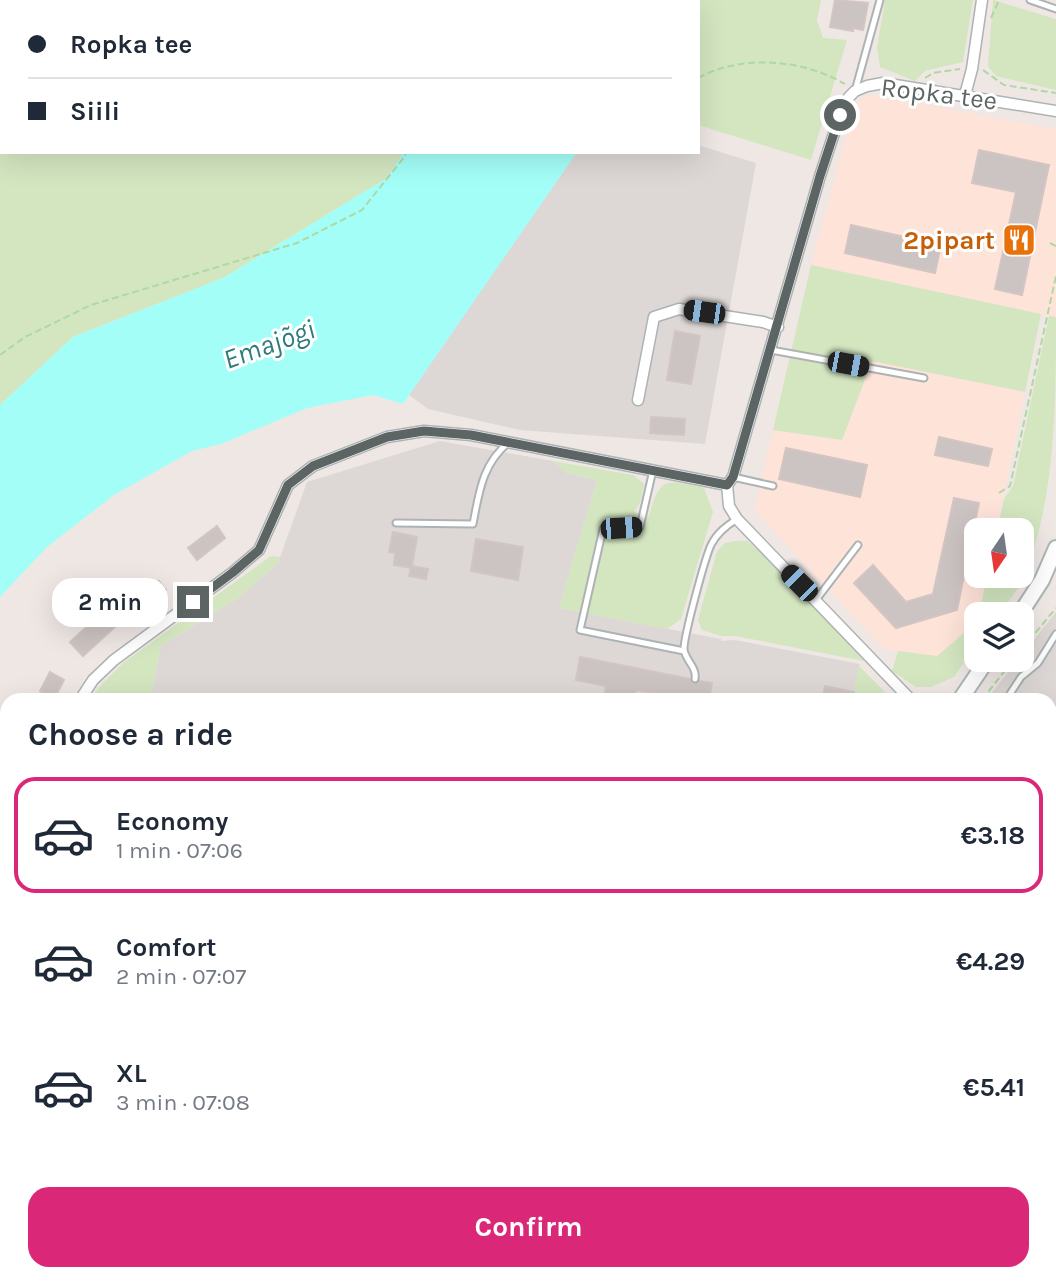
<!DOCTYPE html>
<meta charset="utf-8">
<style>
body{margin:0;font-family:Karla,sans-serif;background:#f6f6f7;color:#1f2937;height:100vh;display:flex;flex-direction:column;font-size:26px;white-space:nowrap}
*{box-sizing:border-box;margin:0}
p{font-size:23px;color:#747a83}
.icon{flex:none;width:38px;height:38px;fill:none;stroke:currentColor;stroke-width:2;stroke-linecap:round;stroke-linejoin:round}
.map{position:relative;flex:1;overflow:hidden}
.details{position:absolute;left:0px;top:693px;width:1057px;height:588px;display:flex;flex-direction:column;background:#fff;border-radius:21px 21px 0 0;box-shadow:0 7px 28px #0002}
.details>*{flex:none}
.top-card{position:absolute;left:0px;top:0px;width:700px;height:154px;box-shadow:0 7px 28px #0002;display:grid;align-content:center;height:154px;padding:0 28px;background:#fff}
.needle{width:46px;rotate:193deg}
.buttons{position:absolute;left:964px;top:518px;display:grid;gap:14px}
.buttons a{display:grid;place-items:center;width:70px;height:70px;border-radius:14px;background:#fff;box-shadow:0 7px 28px #0002;font-size:35px}
.end{position:absolute;width:32px;height:32px;margin:-16px;border:9px solid #5c6464;background:#fff;box-shadow:0 0 0 4px #fff}
.from{border-radius:50%}
.bubble{position:absolute;height:49px;border-radius:21px;background:#fff;box-shadow:0 7px 28px #0002;font-size:23px;font-weight:700;line-height:49px;text-align:center}
.car{position:absolute;width:21px;height:42px;margin:-21px -10px;border-radius:9px;box-shadow:0 0 5px 2px #0007;background:linear-gradient(#222 24%,#8ab4d8 0 40%,#222 0 76%,#8ab4d8 0 86%,#222 0)}
.top-card b{display:flex;align-items:center;gap:24px;height:66px;font-size:26px}
.top-card b+b{border-top:2px solid #e0e1e3}
.top-card i{width:18px;height:18px;background:#1f2937}
ul{padding:0;list-style:none}
li{display:flex;align-items:center;gap:21px;height:116px;margin:0 14px 10px;padding:0 14px;border:4px solid transparent;border-radius:21px}
li div{flex:1}
li b{display:block;font-size:26px}
li em{font-style:normal;font-weight:700}
li.on{border-color:#db2777}
li>.icon{width:63px;height:63px;stroke-width:1.5}
h2{padding:0 28px;font-size:32px;line-height:84px}
.action{display:flex;gap:14px;margin-top:auto;padding:14px 28px}
.action a{flex:1;height:80px;border-radius:21px;background:#db2777;color:#fff;font-size:28px;font-weight:700;line-height:80px;text-align:center}
.map>svg:first-child{display:block}
.commercial{fill:#fee3d9}
.industrial{fill:#ddd8d6}
.green{fill:#d3e6c0}
.water{fill:#a4fef8}
.building{fill:#ccc4c3;stroke:#d3c5c2;stroke-width:2}
.lines{fill:none;stroke-linecap:round;stroke-linejoin:round}
.lane-casing{stroke:#adb3b4;stroke-width:9}
.street-casing{stroke:#adb3b4;stroke-width:13}
.secondary-casing{stroke:#aeb6b7;stroke-width:18}
.path{stroke:#b0d8a3;stroke-width:2;stroke-dasharray:7 3.5;stroke-linecap:butt}
.lane{stroke:#fff;stroke-width:5}
.street{stroke:#fff;stroke-width:10}
.secondary{stroke:#fff;stroke-width:14}
.route{stroke:#5c6464;stroke-width:9}
.labels{text-anchor:middle;dominant-baseline:central;stroke-width:6;stroke-linejoin:round;paint-order:stroke}
.street-label{font-size:26px;fill:#5c6464;stroke:#fff}
.food-label{font-size:26px;font-weight:bold;fill:#c56008;stroke:#fff;text-anchor:end}
.water-label{font-size:28px;font-style:italic;fill:#307b7b;stroke:#fff}
</style>
<div class="map">
<svg width="1056" height="1281" viewBox="0 0 1056 1281">
<rect width="100%" height="100%" fill="#eee7e4"/>
<path class="commercial" d="M873,95L1056,129V317L811,265L856,100Z
M872,361L1025,392L997,530H976V576H987L979,614H976V623L937,656L886,650L880,645L754,510L773,430L842,440Z
M727,1274H904V1281H726Z
M947,1274H972L1018,1281H946Z"/>
<path class="industrial" d="M698,145L756,163L705,444L520,430L428,409L408,394L577,152H698Z
M440,441L553,461L566,473L597,480L559,608L721,639V641L735,640L860,664L852,700H150L161,646L238,598L278,563L307,482Z
M1056,612V731L1050,739V700H986L1018,660H1022V655Z
M1056,832V1266L1050,1265V841Z
M378,1274H727L726,1281H377Z"/>
<path class="green" d="M0,0H448L2,2V152H404L387,178L223,278L73,337L0,405Z
M587,0H821L817,20L823,38L847,40L811,160L698,125V2H586Z
M885,0H973L963,62L925,71L915,81L880,67L877,48Z
M993,0L1056,19V90L996,76L988,66Z
M811,265L1041,314L1025,392L872,361L842,440L773,430Z
M1049,316L1056,317C1056,405 1056,504 1021,583C1015,594 1006,604 999,614H979L987,576H1022V530H997L1004,499L1013,486Z
M553,461L633,475L644,484L640,503L634,512L649,516C660,477 664,479 704,488L713,512L681,619L667,629L559,608L597,480L566,473Z
M735,541H747L773,563L864,661L735,636H721L702,630L698,620L717,551L725,543Z
M271,556L280,557L278,563L238,598L161,646L150,700H90L102,684L123,663Z
M976,623V645L954,677L931,687H916L892,671L898,651L937,656Z
M859,666L893,700H852Z"/>
<path class="water" d="M404,152H577L403,404L373,395L307,408L221,444L192,451L114,495L47,547L0,597V405L73,337L223,278L387,178Z
M0,1121L7,1155V1274H33L35,1281H0Z"/>
<path class="building" d="M835,0L868,3L863,30L853,28V31L830,27Z
M979,150L1049,165L1022,295L995,289L1016,192L972,183Z
M851,225L941,245L935,273L845,253Z
M675,331L700,336L691,384L667,380Z
M651,417L685,419L684,435L650,433Z
M939,437L992,449L988,466L935,455Z
M786,448L867,465L860,497L779,479Z
M954,498L979,503L957,610L896,628L854,583L873,565L906,602L933,594Z
M217,526L225,538L197,560L188,548Z
M393,532L417,537L412,566L428,569L426,579L409,576L411,568L394,565L395,553L389,552Z
M476,539L523,547L518,580L471,571Z
M159,581L166,590L138,611L131,602Z
M108,616L117,625L83,656L70,642L91,623L95,627Z
M580,657L690,679L694,684L700,681L712,683L709,700H687L636,690L634,700H604L606,686L576,680Z
M50,672L64,680L54,699L40,691Z
M825,686L854,692L852,700H822Z"/>
<g class="lines">
<defs>
<path id="lane" d="M1030,0L1056,9
M855,91L880,0
M771,350L924,378
M653,470L640,527L603,529L580,630L684,651
M733,477L773,486
M396,523L473,524C479,493 482,464 509,442
M816,600L858,545
M695,679C697,667 686,661 684,650C683,639 705,558 711,545C717,533 726,526 737,519
M1006,700L1021,677L1038,663L1056,634
M638,1281L639,1274"/>
<path id="street" d="M965,95L972,69L982,0
M638,400L654,317L679,309L763,322L778,327
M80,700L93,680L114,660L232,573L259,550L288,485L313,466L387,437L424,431L471,435L727,485
M911,700L737,519L729,506L727,485L733,477L820,176L840,115L849,97L855,91L867,86L883,83L1056,111
M1050,1273L1056,1274"/>
<path id="secondary" d="M1020,614L1042,580L1056,548
M960,700L987,660
M1050,816L1056,809
M914,1281L915,1274
M929,1281L930,1274"/>
</defs>
<use href="#lane" class="lane-casing"/>
<use href="#street" class="street-casing"/>
<use href="#secondary" class="secondary-casing"/>
<path class="path" d="M319,2L320,0
M399,2V0
M991,18L999,0
M983,70L1004,85L1056,93
M698,78C742,54 802,59 845,84
M925,78L933,73L960,69
M0,88H2
M1050,243L1056,246
M0,355L25,337L91,305L297,243L362,210L405,156V152
M999,493L1010,486L1056,276
M1022,649L1056,608
M982,700L1013,660
M1050,752L1056,745
M155,1274L157,1281
M117,1281L121,1274
M310,1281L324,1274"/>
<use href="#lane" class="lane"/>
<use href="#street" class="street"/>
<use href="#secondary" class="secondary"/>
</g>
<g class="lines">
<path class="route" d="M193,602L232,573L259,550L288,485L313,466L387,437L424,431L471,435L727,485L733,477L820,176L840,115"/>
</g>
<defs>
<symbol id="restaurant-square" viewBox="-11 -11 22 22"><rect x="-9" y="-9" width="18" height="18" rx="4" fill="#e8710a" stroke="#fff"/><path d="M-5-6h1v4h1v-4h1v4h1v-4h1v5L-1.5 .5V6h-2V.5L-5-1ZM5-6V6H3V1.5H1.5Q1.5-4 5-6Z" fill="#fff"/></symbol>
</defs>
<g fill-rule="evenodd">
<use href="#restaurant-square" x="1000" y="221" width="38" height="38"/>
</g>
<g class="labels">
<g class="street-label">
<text transform="translate(939 94) rotate(7)">Ropka tee</text>
</g>
<g class="food-label">
<text x="995" y="240">2pipart</text>
</g>
<g class="water-label">
<text transform="translate(269 344) rotate(-20)">Emajõgi</text>
</g>
</g>
</svg>
<div class="buttons">
<a><svg class="needle" viewBox="-14 -14 28 28"><path d="M0-13l5 13h-10z" fill="#e53935"/><path d="M0 13l5-13h-10z" fill="#747a83"/></svg></a>
<a><svg class="icon" aria-label="layers" viewBox="0 0 24 24"><path d="M12 4l9 5-9 5-9-5zM3 14l9 5 9-5"/></svg></a>
</div>
<i class="end from" style="left:840px;top:115px"></i>
<i class="end" style="left:193px;top:602px"></i>
<div class="bubble" style="left:52px;top:578px;width:116px">2 min</div>
<i class="car" style="left:704px;top:312px;rotate:278deg"></i>
<i class="car" style="left:848px;top:364px;rotate:101deg"></i>
<i class="car" style="left:621px;top:528px;rotate:86deg"></i>
<i class="car" style="left:799px;top:583px;rotate:315deg"></i>
<div class="top-card">
<b><i class="from"></i>Ropka tee</b>
<b><i></i>Siili</b>
</div>
<section class="details">
<h2>Choose a ride</h2>
<ul>
<li class="on"><svg class="icon" aria-label="car" viewBox="0 0 24 24"><path d="M5 17H2v-5l4-1 3-4h7l3 4 3 1v5h-3M9 17h6M6 11h13"/><circle cx="7" cy="17" r="2"/><circle cx="17" cy="17" r="2"/></svg><div><b>Economy</b><p>1 min · 07:06</p></div><em>€3.18</em></li>
<li><svg class="icon" aria-label="car" viewBox="0 0 24 24"><path d="M5 17H2v-5l4-1 3-4h7l3 4 3 1v5h-3M9 17h6M6 11h13"/><circle cx="7" cy="17" r="2"/><circle cx="17" cy="17" r="2"/></svg><div><b>Comfort</b><p>2 min · 07:07</p></div><em>€4.29</em></li>
<li><svg class="icon" aria-label="car" viewBox="0 0 24 24"><path d="M5 17H2v-5l4-1 3-4h7l3 4 3 1v5h-3M9 17h6M6 11h13"/><circle cx="7" cy="17" r="2"/><circle cx="17" cy="17" r="2"/></svg><div><b>XL</b><p>3 min · 07:08</p></div><em>€5.41</em></li>
</ul>
<div class="action"><a>Confirm</a></div>
</section>
</div>
